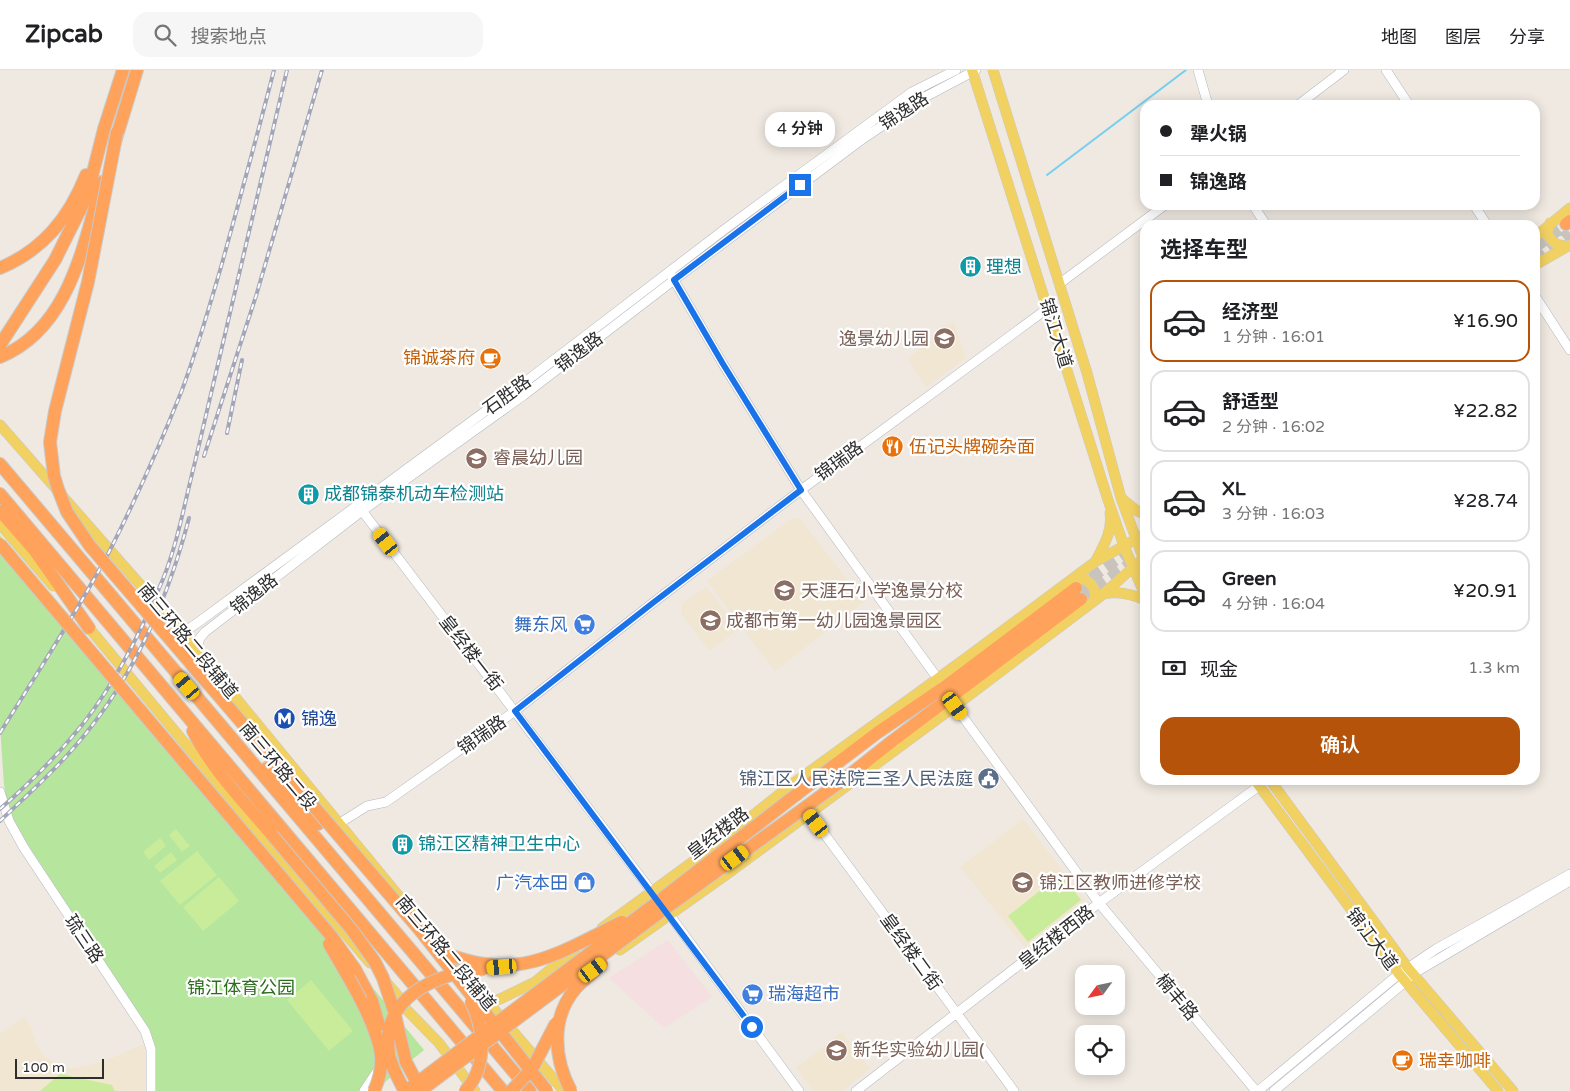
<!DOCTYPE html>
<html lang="zh">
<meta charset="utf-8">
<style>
body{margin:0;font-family:"Varela Round","Noto Sans SC",sans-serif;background:#f6f6f6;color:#202124;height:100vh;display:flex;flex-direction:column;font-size:19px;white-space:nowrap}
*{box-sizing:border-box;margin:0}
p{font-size:16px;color:#757577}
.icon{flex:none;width:28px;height:28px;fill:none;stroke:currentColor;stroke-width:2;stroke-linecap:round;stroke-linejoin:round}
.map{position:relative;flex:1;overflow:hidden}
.panel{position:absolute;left:1140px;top:150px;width:400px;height:565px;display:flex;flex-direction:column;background:#fff;border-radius:15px;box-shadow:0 2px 12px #0003}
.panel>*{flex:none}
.hud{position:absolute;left:1140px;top:30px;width:400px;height:110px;border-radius:15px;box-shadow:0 2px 12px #0003;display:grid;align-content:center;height:110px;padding:0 20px;background:#fff}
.needle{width:32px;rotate:237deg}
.controls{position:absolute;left:1075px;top:895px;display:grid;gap:10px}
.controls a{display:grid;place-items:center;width:50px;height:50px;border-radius:10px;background:#fff;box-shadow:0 2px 12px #0003;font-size:25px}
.scale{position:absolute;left:15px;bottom:12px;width:89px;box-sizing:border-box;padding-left:5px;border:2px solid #2e2e2e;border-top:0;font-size:14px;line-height:18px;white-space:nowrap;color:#2e2e2e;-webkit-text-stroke:4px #fff;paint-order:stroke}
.end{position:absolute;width:22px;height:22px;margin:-11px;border:6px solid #1a73e8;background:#fff;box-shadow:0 0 0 2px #fff}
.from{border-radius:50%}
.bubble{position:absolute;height:35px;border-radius:15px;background:#fff;box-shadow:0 2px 12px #0003;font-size:16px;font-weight:600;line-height:35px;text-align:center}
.car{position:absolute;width:15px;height:30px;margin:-15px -8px;border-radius:6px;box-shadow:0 0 4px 1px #0007;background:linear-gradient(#f5c518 24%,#345 0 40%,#f5c518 0 76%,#345 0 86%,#f5c518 0)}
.hud b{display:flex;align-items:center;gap:18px;height:48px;font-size:19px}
.hud b+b{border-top:1px solid #e0e0e0}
.hud i{width:12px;height:12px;background:#202124}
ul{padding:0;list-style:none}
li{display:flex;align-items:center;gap:15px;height:82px;margin:0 10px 8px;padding:0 10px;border:2px solid #e0e0e0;border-radius:15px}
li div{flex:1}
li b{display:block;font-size:19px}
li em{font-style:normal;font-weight:600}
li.selected{border-color:#b45309}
li>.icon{width:45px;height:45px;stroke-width:1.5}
h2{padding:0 20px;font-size:22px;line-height:60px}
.pay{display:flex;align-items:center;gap:12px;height:55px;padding:0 20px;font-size:19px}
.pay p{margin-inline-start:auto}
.primary-button{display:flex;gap:10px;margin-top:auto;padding:10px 20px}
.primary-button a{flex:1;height:58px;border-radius:15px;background:#b45309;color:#fff;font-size:20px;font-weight:600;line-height:58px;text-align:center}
header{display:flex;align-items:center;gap:30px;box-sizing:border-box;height:70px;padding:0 25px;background:#fff;border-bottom:1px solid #e0e0e0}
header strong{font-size:24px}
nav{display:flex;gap:28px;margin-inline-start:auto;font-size:18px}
.search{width:350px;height:45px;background:#f6f6f6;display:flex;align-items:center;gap:12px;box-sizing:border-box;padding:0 18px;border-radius:15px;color:#757577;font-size:19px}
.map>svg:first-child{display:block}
.education{fill:#f0e6d1}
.medical{fill:#f5dfe0}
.green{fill:#b6e59e}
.pitch{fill:#c9ec9a}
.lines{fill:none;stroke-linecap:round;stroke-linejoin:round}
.stream{stroke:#75cff0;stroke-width:2}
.highway-tunnel{stroke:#c8c4bd;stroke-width:12;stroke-dasharray:12 6;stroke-linecap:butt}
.minor-casing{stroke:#b4b7c1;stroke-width:10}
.major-casing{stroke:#c9c9c9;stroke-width:11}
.highway-casing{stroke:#c9c9c9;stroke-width:14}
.minor{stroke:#fff;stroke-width:9}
.major{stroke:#f2d163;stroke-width:10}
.highway{stroke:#ffa35c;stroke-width:12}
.rail-casing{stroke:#a3a6b8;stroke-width:4}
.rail{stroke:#fff;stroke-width:2;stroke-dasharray:5.5;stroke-linecap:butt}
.highway-bridge-casing{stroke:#c9c9c9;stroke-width:14;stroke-linecap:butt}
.highway-bridge{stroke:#ffa35c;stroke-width:12}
.route{stroke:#1a73e8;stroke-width:6}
.labels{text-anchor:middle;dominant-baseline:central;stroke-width:4.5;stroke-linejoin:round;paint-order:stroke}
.street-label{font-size:18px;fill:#2e2e2e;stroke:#fff}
.culture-label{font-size:18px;fill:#0d838f;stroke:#fff;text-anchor:start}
.education-label{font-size:18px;fill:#785e54;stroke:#fff;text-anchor:start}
.food-label{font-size:18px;fill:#c56008;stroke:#fff;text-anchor:start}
.shop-label{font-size:18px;fill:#366cbe;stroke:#fff;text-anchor:end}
.transit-label{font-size:18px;fill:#164399;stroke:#fff;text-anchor:start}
.service-label{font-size:18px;fill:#4e5e75;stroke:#fff;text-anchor:end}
.park-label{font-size:18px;fill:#2c6e1b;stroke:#fff}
</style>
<header>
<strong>Zipcab</strong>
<div class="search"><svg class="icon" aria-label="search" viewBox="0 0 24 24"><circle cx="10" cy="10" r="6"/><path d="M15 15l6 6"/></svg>搜索地点</div>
<nav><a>地图</a><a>图层</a><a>分享</a></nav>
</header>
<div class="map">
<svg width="1570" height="1021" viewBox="0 0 1570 1021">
<rect width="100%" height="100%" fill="#efe9e1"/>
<path class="education" d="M953,251L966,288L926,317L908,289Z
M800,448L864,532L775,601L707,511L791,449Z
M707,517L738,560L709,581L681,543L682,533Z
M1023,749L1085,830L1025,877L960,797Z
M24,947L31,958L36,974L44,986L60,997L74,998L90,995L112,988L144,974L146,982L147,1021H0V962L1,963Z
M842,962L870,999L842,1021H814L796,998Z"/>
<path class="medical" d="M668,870L712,927L664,958L609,908Z"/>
<path class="green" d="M0,465L424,980L374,1021H155C155,1000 157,980 149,961L44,801L19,760L7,736L4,715L0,656Z"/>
<path class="pitch" d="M176,759L190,776L182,782L169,765Z
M160,768L166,776L149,790L143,782Z
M197,781L217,805L180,835L160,811Z
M171,782L177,790L160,803L154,796Z
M1061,804L1081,830L1028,872L1008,846Z
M219,807L239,831L203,861L183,837Z
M311,910L353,961L329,981L287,930Z
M60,1004L112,1015L115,1021H40Z"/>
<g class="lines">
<path class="stream" d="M1047,105L1186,0"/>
<path class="highway-tunnel" d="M1535,177L1566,154
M1535,190L1570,163
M1076,518L1145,469
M1081,529L1136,490"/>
<defs>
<path id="minor" d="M1198,0L1208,35
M1386,0L1409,35
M1298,35L1344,0
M1253,135L1266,155
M1474,135L1487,155
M671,205L723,294L801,420L938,609
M1059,214L1165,135
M1535,226L1570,280
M360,438L655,826
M180,560L190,558L200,551L525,312L725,159L912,22L956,0
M196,580L200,568L205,562L362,441L524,325L674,210L864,68L925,27L976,0
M955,636L1099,833L1256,1021
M0,722L9,751L24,778L145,961L151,979V1021
M809,743L1014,1021
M340,753L367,736L386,732L515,641L654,532L801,420L1048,238
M666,840L799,1021
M364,1021L376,1003
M856,1021L1099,833L1259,716
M1258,1021L1399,904L1436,879L1570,804
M1274,1021L1405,912L1413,904L1570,811"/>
<path id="major" d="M972,0L1108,430L1124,476L1145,525
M993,0L1087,303L1121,428L1145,493
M1550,153L1547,163C1553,174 1556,175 1568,176
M1535,167L1570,138
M1535,195L1570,175
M0,355L180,560L416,847
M1121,428L1137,441L1145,444
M0,454L53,516
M1095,492C1103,477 1113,461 1110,443
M1076,507C1089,509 1096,516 1095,530
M1103,524C1117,521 1132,524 1145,530
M85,553L252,754L370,893
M1255,710L1399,904L1498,1021
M1270,710L1408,898L1513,1021
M602,858L713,777L791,715L966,588L1095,492L1145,464
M620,880L730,802L955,636L1102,525L1145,487
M446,883L564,1021
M386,912L400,928L406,939L439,973L475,1021
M488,933L500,929L535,912L575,879"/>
<path id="highway" d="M115,72L137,0
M1566,154L1570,151
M0,198C43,180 69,148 86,105
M0,275L55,190L87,126L104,59L123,0
M0,287C69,259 83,176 102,112
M0,394L530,1021
M0,424L503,1021
M0,441L35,481L89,558
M193,661C212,700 244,732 272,765
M836,694L877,663L946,616L1076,518
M267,698L318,754
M847,707L891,672L1081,529
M355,899L372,931"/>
</defs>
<use href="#minor" class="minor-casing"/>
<use href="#major" class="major-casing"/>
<use href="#highway" class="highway-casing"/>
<use href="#minor" class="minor"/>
<use href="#major" class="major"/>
<use href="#highway" class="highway"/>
<defs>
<path id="rail" d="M227,363L242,290
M204,386L256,226L322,0
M0,663C37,603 76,544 109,482C136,429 160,375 182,320C197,280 209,238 221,197C239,132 257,66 274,0
M0,739C30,713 57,686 82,655C116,612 142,560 163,509C178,472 185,431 195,392L287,0
M0,751C24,728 49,706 71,681C130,615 167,533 189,448"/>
</defs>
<use href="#rail" class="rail-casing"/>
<use href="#rail" class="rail"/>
<defs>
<path id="highway-bridge" d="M117,62L88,212L55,341L50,372L54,406L58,419L67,442L90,476L419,859L547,1021
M0,474L332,867L355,899
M272,765L352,860L375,892L383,908L394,941L406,992L414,1007L424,1018
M329,874C346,903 373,946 380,979C383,993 380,1008 374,1021
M437,880C515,914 553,886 622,852
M372,931L379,955
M386,977L394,1000L404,1020
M389,984C388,974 387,963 391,953C404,916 450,902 484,899
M406,1021L651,837L836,694
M420,1021L655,846L847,707
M465,1021C487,998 485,960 471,932
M511,1021L532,999L556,953
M571,1021C554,989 550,948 576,918C584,909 594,902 602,894"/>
</defs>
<use href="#highway-bridge" class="highway-bridge-casing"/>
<use href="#highway-bridge" class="highway-bridge"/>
</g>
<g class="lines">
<path class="route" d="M752,957L515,641L654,532L801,420L723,294L674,210L800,115"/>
</g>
<defs>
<symbol id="building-disc" viewBox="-11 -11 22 22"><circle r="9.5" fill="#0f9aa8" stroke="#fff"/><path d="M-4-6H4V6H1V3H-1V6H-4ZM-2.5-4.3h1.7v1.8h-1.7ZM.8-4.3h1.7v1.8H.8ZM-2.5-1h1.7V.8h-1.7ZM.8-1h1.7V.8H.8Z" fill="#fff"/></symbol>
<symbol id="school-disc" viewBox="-11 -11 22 22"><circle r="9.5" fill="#8d6e63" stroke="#fff"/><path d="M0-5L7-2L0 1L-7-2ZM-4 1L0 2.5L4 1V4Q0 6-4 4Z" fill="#fff"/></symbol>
<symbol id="cafe-disc" viewBox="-11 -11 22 22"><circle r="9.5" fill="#e8710a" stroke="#fff"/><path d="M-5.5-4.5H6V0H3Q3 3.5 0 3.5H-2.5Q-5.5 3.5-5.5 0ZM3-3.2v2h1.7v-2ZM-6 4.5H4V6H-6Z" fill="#fff"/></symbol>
<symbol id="restaurant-disc" viewBox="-11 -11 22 22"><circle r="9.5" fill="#e8710a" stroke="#fff"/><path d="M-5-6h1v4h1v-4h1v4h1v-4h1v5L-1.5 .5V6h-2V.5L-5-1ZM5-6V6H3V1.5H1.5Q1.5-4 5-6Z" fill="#fff"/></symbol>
<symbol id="supermarket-disc" viewBox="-11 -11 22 22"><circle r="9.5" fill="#3f7fe0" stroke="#fff"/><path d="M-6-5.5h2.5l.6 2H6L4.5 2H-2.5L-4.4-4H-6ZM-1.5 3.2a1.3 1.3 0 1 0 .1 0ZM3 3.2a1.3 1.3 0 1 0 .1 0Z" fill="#fff"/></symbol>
<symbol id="metro-disc" viewBox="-11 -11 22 22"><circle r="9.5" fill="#1a4fb4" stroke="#fff"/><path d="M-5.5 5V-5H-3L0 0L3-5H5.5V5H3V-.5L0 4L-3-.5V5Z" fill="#fff"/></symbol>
<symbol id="civic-disc" viewBox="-11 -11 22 22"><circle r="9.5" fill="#5c6f8a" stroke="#fff"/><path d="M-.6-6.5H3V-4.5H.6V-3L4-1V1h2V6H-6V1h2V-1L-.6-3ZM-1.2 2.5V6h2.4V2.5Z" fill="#fff"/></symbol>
<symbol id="shop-disc" viewBox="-11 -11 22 22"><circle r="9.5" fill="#3f7fe0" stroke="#fff"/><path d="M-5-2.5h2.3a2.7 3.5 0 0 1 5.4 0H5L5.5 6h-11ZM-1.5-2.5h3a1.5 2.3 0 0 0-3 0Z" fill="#fff"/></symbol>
</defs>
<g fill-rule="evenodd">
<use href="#building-disc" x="958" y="184" width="25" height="25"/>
<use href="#school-disc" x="932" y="256" width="25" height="25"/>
<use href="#cafe-disc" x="478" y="276" width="25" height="25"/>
<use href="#restaurant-disc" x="880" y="364" width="25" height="25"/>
<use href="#school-disc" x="464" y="376" width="25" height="25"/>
<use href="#building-disc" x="296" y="412" width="25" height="25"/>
<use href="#school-disc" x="772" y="508" width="25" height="25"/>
<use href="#school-disc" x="698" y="538" width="25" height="25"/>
<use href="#supermarket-disc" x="572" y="542" width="25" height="25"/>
<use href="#metro-disc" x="272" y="636" width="25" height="25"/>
<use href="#civic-disc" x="976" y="696" width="25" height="25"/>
<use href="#building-disc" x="390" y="762" width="25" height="25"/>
<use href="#shop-disc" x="572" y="800" width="25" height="25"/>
<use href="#school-disc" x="1010" y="800" width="25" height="25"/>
<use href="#supermarket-disc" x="740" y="912" width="25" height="25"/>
<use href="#school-disc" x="824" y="968" width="25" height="25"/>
<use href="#cafe-disc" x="1390" y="978" width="25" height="25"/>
</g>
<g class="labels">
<g class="street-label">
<text transform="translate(904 41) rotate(-33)">锦逸路</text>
<text transform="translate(1056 263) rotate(73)">锦江大道</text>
<text transform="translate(579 282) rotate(-37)">锦逸路</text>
<text transform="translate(507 325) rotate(-36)">石胜路</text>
<text transform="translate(839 391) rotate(-36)">锦瑞路</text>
<text transform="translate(254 524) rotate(-38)">锦逸路</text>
<text transform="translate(188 571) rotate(50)">南三环路二段辅道</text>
<text transform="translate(471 583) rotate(52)">皇经楼一街</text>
<text transform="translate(482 665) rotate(-35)">锦瑞路</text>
<text transform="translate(278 696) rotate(50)">南三环路二段</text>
<text transform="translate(718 763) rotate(-38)">皇经楼路</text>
<text transform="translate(1056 867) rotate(-38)">皇经楼西路</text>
<text transform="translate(84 869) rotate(56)">琉三路</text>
<text transform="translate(1372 869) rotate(53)">锦江大道</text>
<text transform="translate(911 882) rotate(54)">皇经楼二街</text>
<text transform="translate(446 883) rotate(50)">南三环路二段辅道</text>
<text transform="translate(1177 927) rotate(50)">楠丰路</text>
</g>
<g class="culture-label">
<text x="986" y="197">理想</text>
<text x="324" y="424">成都锦泰机动车检测站</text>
<text x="418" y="774">锦江区精神卫生中心</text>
</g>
<g class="education-label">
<text x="929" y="269" text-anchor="end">逸景幼儿园</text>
<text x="493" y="388">睿晨幼儿园</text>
<text x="801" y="521">天涯石小学逸景分校</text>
<text x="726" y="551">成都市第一幼儿园逸景园区</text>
<text x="1039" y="813">锦江区教师进修学校</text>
<text x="853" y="980">新华实验幼儿园(</text>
</g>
<g class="food-label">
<text x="475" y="288" text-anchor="end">锦诚茶府</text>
<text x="909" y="377">伍记头牌碗杂面</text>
<text x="1419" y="991">瑞幸咖啡</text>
</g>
<g class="shop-label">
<text x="568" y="555">舞东风</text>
<text x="568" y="813">广汽本田</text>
<text x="768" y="924" text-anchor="start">瑞海超市</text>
</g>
<g class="transit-label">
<text x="301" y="649">锦逸</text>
</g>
<g class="service-label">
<text x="973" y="709">锦江区人民法院三圣人民法庭</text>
</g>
<g class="park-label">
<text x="241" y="918">锦江体育公园</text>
</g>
</g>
</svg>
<div class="controls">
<a><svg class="needle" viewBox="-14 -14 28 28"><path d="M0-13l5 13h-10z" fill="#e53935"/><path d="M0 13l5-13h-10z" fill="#757577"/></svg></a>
<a><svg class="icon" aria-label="locate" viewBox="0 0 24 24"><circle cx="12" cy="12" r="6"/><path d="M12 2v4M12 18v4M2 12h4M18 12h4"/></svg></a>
</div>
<div class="scale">100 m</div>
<i class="end from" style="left:752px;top:957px"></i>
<i class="end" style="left:800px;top:115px"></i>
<div class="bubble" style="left:765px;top:42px;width:70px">4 分钟</div>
<i class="car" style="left:386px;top:472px;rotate:323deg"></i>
<i class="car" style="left:187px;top:616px;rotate:320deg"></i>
<i class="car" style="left:955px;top:636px;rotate:144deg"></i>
<i class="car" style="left:816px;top:753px;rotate:323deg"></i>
<i class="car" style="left:735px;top:788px;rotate:54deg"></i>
<i class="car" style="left:502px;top:897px;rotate:265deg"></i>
<i class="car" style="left:593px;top:900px;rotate:54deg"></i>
<div class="hud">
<b><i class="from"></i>犟火锅</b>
<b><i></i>锦逸路</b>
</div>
<section class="panel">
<h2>选择车型</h2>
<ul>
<li class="selected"><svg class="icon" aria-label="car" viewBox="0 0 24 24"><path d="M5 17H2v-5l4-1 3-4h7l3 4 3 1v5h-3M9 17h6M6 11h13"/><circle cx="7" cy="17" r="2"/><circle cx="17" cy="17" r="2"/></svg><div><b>经济型</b><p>1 分钟 · 16:01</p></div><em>¥16.90</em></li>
<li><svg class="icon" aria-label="car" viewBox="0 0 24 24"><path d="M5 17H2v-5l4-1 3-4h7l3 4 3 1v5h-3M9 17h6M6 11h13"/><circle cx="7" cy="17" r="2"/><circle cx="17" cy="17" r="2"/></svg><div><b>舒适型</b><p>2 分钟 · 16:02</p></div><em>¥22.82</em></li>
<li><svg class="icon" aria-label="car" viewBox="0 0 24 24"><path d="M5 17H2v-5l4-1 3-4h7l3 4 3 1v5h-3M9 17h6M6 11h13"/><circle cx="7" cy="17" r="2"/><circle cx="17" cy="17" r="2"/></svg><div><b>XL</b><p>3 分钟 · 16:03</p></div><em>¥28.74</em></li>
<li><svg class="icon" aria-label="car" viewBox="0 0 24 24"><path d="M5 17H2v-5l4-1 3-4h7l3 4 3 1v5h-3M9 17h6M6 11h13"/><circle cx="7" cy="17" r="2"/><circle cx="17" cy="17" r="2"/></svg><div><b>Green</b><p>4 分钟 · 16:04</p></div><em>¥20.91</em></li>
</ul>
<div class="pay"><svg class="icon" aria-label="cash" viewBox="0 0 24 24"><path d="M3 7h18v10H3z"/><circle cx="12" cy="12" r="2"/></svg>现金<p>1.3 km</p></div>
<div class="primary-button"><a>确认</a></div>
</section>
</div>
